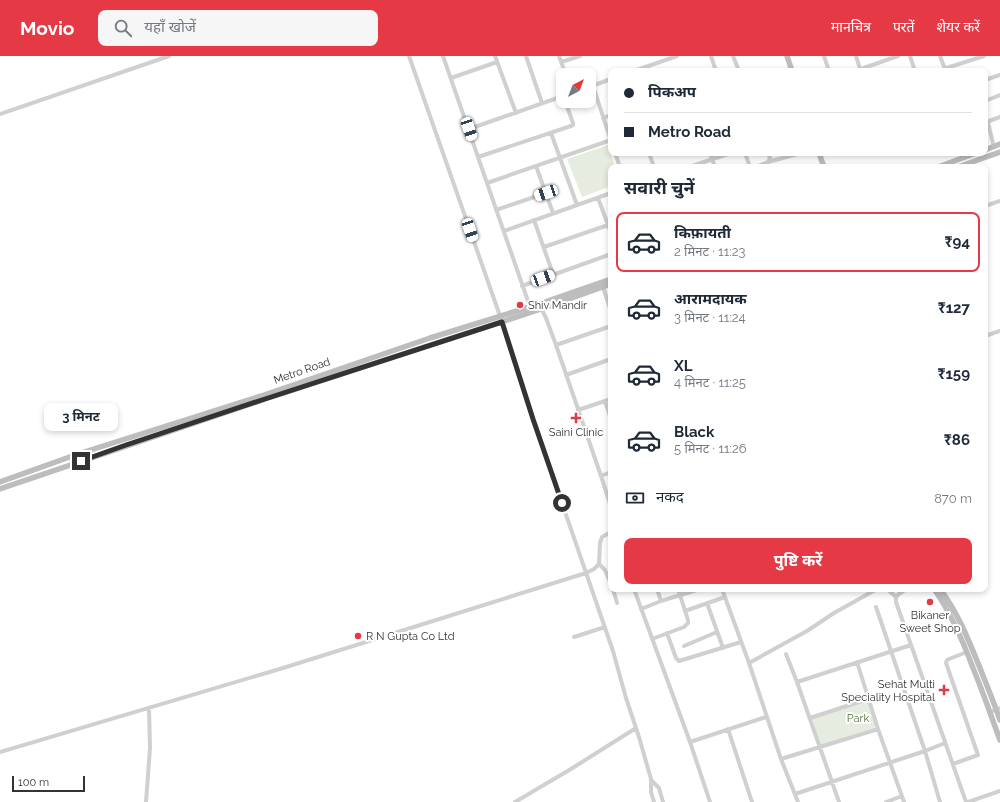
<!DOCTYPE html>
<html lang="hi">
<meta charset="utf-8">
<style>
body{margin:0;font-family:Raleway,"Noto Sans Devanagari",sans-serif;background:#f6f6f7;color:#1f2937;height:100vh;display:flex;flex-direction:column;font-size:15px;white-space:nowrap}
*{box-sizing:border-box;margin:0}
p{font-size:13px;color:#747a83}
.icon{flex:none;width:22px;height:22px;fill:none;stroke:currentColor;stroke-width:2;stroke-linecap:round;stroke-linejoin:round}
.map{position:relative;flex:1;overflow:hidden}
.drawer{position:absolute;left:608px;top:108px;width:380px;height:428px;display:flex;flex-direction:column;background:#fff;border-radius:8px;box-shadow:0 2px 6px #0003}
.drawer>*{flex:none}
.guide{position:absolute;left:608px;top:12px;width:380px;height:88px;border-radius:8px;box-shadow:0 2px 6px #0003;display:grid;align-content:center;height:88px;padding:0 16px;background:#fff}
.needle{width:26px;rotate:42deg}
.tools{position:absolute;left:556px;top:12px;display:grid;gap:8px}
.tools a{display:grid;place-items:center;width:40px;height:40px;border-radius:8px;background:#fff;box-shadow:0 2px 6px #0003;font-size:20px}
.scale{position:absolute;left:12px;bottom:10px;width:73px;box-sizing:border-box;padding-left:4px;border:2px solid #333;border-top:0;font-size:11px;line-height:14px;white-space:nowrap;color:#333;-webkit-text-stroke:3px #fff;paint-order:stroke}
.end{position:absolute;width:18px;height:18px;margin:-9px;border:5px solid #333;background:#fff;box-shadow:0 0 0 2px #fff}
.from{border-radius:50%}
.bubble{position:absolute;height:28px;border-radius:8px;background:#fff;box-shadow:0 2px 6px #0003;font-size:13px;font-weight:700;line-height:28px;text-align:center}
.car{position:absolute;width:12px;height:24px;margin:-12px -6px;border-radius:5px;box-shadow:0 0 3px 1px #0007;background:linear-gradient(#fff 24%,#345 0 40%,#fff 0 76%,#345 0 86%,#fff 0)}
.guide b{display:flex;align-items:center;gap:14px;height:38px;font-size:15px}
.guide b+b{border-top:1px solid #e0e1e3}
.guide i{width:10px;height:10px;background:#1f2937}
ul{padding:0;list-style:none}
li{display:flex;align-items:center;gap:12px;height:60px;margin:0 8px 6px;padding:0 8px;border:2px solid transparent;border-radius:8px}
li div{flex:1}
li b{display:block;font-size:15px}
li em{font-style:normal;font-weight:700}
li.selected{border-color:#e63946}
li>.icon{width:36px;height:36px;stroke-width:1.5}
h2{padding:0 16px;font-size:18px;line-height:48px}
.pay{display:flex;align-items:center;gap:10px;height:44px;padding:0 16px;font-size:15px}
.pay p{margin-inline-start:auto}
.primary-button{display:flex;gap:8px;margin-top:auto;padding:8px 16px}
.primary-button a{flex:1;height:46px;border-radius:8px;background:#e63946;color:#fff;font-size:16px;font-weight:700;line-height:46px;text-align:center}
header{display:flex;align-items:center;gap:24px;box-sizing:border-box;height:56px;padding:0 20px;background:#e63946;color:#fff}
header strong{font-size:19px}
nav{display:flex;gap:22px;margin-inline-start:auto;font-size:14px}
.search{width:280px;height:36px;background:#f6f6f7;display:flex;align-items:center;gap:10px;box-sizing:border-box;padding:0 14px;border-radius:8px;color:#747a83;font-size:15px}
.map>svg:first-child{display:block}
.green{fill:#e6ecdf}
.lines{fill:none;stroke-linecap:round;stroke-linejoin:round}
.street{stroke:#d0d0d0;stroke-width:4}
.secondary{stroke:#bdbdbd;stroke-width:5.5}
.route{stroke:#333;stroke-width:5}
.poi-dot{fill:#e63946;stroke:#fff;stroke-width:1.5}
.labels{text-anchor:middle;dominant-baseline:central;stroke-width:4;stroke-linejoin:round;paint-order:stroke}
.poi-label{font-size:11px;fill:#333;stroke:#fff;text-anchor:start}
.street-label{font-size:11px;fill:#333;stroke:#fff}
.park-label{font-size:11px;fill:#56703f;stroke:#fff}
</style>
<header>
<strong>Movio</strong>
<div class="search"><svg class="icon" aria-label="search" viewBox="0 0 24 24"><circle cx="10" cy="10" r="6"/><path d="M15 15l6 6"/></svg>यहाँ खोजें</div>
<nav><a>मानचित्र</a><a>परतें</a><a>शेयर करें</a></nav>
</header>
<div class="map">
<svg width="1000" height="746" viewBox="0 0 1000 746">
<rect width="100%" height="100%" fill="#fff"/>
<path class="green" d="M608,89L615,111H611V130L582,141L567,103Z
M868,644L876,671L821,689L812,663Z"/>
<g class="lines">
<path class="street" d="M409,0L500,260L533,363L613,595L626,642L639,681L651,723V736L654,746
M443,0L530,251
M495,0L516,57
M526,0L542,47
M559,0L566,19
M711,0L716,15
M733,0L739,15
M824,0L829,15
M856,0L860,13
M910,0L915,15
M940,0L945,13
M561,6L580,0
M634,15L677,0
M855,15L898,0
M937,15L984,0
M451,22L497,6
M985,24L1000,19
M593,30L611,85
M589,31L611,23
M985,45L1000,39
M0,58L169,0
M603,62L611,59
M469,73L563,40
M551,77L577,149
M994,91L988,67L989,65L1000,61
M615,97L620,111
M649,97L654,111
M710,97L715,111
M745,97L750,111
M478,101L571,70L573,69V67L565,45
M768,106L801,97
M536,110L553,157
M689,111L731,97
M755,111L768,106L770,102L768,97
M487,127L611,84
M598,142L611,177
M985,150L1000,145
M496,154L546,137
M534,164L553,218
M504,175L611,137
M544,191L608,169
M602,228L611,255
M522,230L611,198
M541,252L546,262L556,289L601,420L611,451
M985,280L1000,275
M556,289L611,270
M566,319L611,303
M605,345L611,363
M578,354L611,343
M601,420L611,416
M599,508L605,514L611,528
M613,533L617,547
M634,533L690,686L710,746
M657,533L661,545
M722,533L749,607L781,703L798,746
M887,533L896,541V546L966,746
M896,541L899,538L906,533
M707,547L723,592
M876,551L925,695L940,746
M641,553L661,545L700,533
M685,555L725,541
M667,577L676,602L679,605L741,586
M574,581L605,571
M652,583L684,571L688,567V564L678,533
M684,590L717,576
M786,598L797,626L839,746
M857,606L878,673L904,746
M749,607L807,575L834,557L877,533
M797,626L911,589
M990,656L1000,652
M810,662L868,643
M728,673L752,746
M690,686L766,661
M0,696L283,612L586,517L594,513L599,508L600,487L602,481L611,476
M781,703L878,673
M953,708L978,699L946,607L947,604L949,603L967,596
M651,724L659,732L663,746
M795,738L925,695L945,687
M146,746L150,692L149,652
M515,746L571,713L636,672
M886,746L902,740
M968,746L1000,735"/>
<path class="secondary" d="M787,0L792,15
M985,94L1000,88
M819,97L824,111
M938,111L976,97
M958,111L1000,96
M0,426L78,398L264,339L430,282L539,248L611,223
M0,433L265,343L541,253L611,228
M934,533C951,557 963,585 973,612C983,636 991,660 1000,684
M940,533C958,557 969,585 980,612C987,630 994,647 1000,664"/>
</g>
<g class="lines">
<path class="route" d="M81,405L126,389L265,343L502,266L533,363L562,447"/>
</g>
<g class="poi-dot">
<circle cx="520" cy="249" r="4"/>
<path d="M574 356h4v4h4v4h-4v4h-4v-4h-4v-4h4z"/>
<circle cx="930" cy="546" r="4"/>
<circle cx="358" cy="580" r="4"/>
<path d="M942 628h4v4h4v4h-4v4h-4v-4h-4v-4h4z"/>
</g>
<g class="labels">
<g class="poi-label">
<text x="528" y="249">Shiv Mandir</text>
<text x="576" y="376" text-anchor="middle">Saini Clinic</text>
<text x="930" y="559" text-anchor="middle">Bikaner<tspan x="930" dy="13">Sweet Shop</tspan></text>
<text x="366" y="580">R N Gupta Co Ltd</text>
<text x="935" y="628" text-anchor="end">Sehat Multi<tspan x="935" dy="13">Speciality Hospital</tspan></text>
</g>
<g class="street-label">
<text transform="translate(302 315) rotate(-19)">Metro Road</text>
</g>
<g class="park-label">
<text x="858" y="662">Park</text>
</g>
</g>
</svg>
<div class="tools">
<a><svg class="needle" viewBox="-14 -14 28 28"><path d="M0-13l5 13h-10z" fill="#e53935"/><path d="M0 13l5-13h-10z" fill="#747a83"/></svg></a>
</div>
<div class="scale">100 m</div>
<i class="end from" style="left:562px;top:447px"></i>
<i class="end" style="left:81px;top:405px"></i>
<div class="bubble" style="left:44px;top:347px;width:74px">3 मिनट</div>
<i class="car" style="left:469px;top:73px;rotate:161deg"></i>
<i class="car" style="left:546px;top:137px;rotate:251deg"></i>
<i class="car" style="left:470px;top:174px;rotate:161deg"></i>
<i class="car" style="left:543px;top:222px;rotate:70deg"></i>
<div class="guide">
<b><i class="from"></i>पिकअप</b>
<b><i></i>Metro Road</b>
</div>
<section class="drawer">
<h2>सवारी चुनें</h2>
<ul>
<li class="selected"><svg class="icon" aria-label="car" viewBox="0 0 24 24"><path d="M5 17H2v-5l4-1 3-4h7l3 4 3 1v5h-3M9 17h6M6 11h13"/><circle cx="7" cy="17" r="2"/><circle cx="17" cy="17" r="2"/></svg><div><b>किफ़ायती</b><p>2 मिनट · 11:23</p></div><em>₹94</em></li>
<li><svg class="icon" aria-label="car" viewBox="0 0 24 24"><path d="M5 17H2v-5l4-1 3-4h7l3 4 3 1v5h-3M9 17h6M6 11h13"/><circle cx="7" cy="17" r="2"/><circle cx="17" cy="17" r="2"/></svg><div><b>आरामदायक</b><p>3 मिनट · 11:24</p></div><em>₹127</em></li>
<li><svg class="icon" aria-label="car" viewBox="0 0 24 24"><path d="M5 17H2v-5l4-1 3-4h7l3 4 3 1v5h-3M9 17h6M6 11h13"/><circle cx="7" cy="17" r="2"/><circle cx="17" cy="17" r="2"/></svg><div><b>XL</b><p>4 मिनट · 11:25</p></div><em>₹159</em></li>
<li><svg class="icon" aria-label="car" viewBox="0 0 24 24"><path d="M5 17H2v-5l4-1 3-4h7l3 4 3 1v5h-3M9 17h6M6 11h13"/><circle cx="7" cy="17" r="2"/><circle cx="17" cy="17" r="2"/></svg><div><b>Black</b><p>5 मिनट · 11:26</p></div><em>₹86</em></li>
</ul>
<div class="pay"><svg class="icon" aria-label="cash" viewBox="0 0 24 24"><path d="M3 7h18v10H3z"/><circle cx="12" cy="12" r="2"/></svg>नकद<p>870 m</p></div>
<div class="primary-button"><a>पुष्टि करें</a></div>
</section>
</div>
